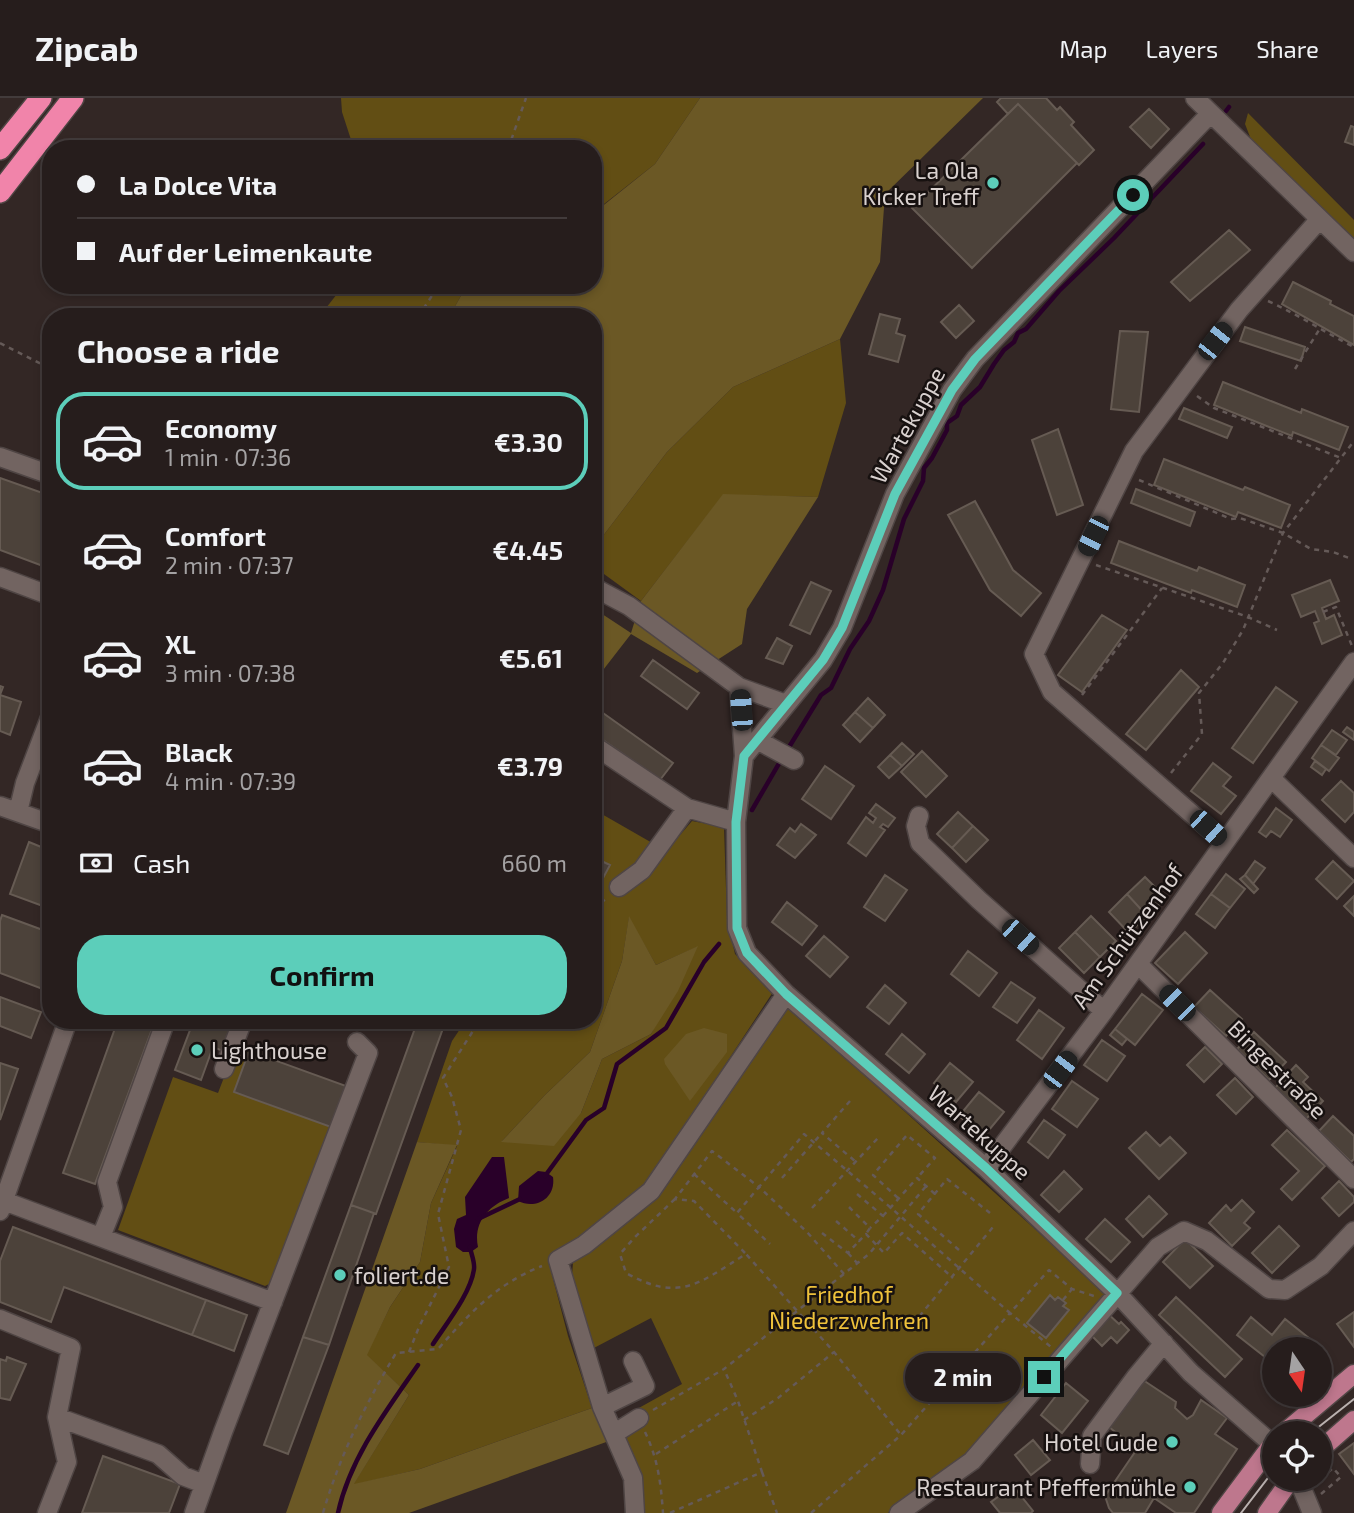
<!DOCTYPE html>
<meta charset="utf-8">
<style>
body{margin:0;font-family:"Exo 2",sans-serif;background:#322a29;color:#f1f3f6;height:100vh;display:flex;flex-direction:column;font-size:26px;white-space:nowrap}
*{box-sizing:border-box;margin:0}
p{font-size:23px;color:#a4a2a3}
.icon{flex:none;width:38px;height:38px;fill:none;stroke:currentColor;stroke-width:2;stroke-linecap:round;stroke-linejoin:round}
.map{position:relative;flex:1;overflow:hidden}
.panel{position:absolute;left:42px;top:210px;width:560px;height:721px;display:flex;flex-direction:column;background:#261d1c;border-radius:28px;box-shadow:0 4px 10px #0003,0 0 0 2px #423b3b}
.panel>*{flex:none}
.hud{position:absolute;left:42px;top:42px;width:560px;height:154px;border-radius:28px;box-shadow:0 4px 10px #0003,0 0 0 2px #423b3b;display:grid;align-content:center;height:154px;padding:0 35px;background:#261d1c}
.needle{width:46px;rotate:167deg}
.buttons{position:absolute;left:1262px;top:1239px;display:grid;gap:14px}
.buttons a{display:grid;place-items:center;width:70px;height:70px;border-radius:50%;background:#261d1c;box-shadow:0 4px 10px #0003,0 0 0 2px #423b3b;font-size:35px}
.end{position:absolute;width:32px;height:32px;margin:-16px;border:9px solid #5cceba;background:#111;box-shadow:0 0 0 4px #111}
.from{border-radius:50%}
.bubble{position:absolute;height:49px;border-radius:24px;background:#261d1c;box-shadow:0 4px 10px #0003,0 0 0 2px #423b3b;font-size:23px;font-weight:700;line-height:49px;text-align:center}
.car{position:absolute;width:21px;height:42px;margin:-21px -10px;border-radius:9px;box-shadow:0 0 5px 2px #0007;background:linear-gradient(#222 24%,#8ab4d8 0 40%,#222 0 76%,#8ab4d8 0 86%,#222 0)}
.hud b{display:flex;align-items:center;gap:24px;height:66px;font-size:26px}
.hud b+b{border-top:2px solid #423b3b}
.hud i{width:18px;height:18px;background:#f1f3f6}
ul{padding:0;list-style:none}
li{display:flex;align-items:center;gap:21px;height:98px;margin:0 14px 10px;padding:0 21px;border:4px solid transparent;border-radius:28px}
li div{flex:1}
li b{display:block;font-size:26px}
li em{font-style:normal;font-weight:700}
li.selected{border-color:#5cceba}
li>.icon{width:63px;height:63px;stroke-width:1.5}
h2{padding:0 35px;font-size:32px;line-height:84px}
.pay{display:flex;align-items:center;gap:18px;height:77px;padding:0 35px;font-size:26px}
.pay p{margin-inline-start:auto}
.button{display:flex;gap:14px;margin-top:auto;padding:14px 35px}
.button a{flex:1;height:80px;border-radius:28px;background:#5cceba;color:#111;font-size:28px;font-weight:700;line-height:80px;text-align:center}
header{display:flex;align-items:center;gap:42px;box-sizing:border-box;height:98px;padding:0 35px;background:#261d1c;border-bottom:2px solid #423b3b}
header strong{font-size:33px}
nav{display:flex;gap:38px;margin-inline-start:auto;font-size:24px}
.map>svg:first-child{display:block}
.green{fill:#624e14;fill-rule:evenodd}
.forest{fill:#6b5825}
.water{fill:#290029}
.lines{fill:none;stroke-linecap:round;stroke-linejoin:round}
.stream{stroke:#290029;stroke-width:4.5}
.building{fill:#4c423a;stroke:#665b53;stroke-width:2}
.minor-casing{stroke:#4f4544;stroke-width:21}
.major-casing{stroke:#4f4544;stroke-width:21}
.highway-casing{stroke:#4f4544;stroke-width:24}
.path{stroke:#655a58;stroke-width:2.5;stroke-dasharray:5 5;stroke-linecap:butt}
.minor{stroke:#726461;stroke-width:18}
.major{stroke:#be778d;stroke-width:18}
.highway{stroke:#f184aa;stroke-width:21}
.tram{stroke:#bab1af;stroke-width:2}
.route{stroke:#5cceba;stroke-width:9}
.poi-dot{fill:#5cceba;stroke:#171110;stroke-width:2.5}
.labels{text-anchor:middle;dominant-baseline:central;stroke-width:5;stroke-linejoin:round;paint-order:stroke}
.poi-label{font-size:23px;fill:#d9d1cf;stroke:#171110;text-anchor:end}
.street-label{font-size:23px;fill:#d9d1cf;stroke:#171110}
.park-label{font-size:23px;fill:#eec13b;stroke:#171110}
</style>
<header>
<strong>Zipcab</strong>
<nav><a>Map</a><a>Layers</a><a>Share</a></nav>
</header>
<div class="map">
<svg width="1354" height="1415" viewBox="0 0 1354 1415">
<rect width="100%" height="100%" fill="#332725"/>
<path class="green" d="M341,0H700L655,66L599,110L593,108V51H354L342,14Z
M1248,15L1354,122V140L1252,44L1245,26Z
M344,187H467L449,219H319Z
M840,241L846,305L818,399L723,397L641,503L593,468V451L667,354L733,289Z
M593,711L654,746L663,757L692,723L724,729L727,821L735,856L773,894L646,1087L579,1143L554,1158L551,1173L568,1238L592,1310L420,1371L353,1387L409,1297L366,1257L390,1209L420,1164L431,1105L457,1048L417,1044L452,943L466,922H593ZM629,820L656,867L697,849L651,936L602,961L581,1015L502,1043L545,997L590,954L622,863Z
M789,909L1108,1197L964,1359L888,1415H641L619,1331V1321L682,1286L651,1220L592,1251L571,1189L573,1165L658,1097Z
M236,948L249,953L235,994L331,1029L273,1184L265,1188L118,1132L173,979L218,995Z"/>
<path class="forest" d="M700,0H983L885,96L880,164L840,241L733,289L667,354L593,451V219H449L467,187H593V108L600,110L655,66Z
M723,396L818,399L747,511L742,546L697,575L631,536L593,585V510L631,535L641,503Z
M629,818L656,867L698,848L678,893L651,936L602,961L581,1015L554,1048L501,1044L545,997L590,954L622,863Z
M704,930L727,936V954L690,1003L665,966L664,961L686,936Z
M417,1044L457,1047L431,1105L420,1164L390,1209L367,1257L409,1297L354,1386L420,1371L592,1310L609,1343L409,1415H286Z"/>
<path class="water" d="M492,1059H504L509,1100C488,1108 473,1125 478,1149L471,1154H463L456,1149L454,1131L457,1121L466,1117L465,1099Z
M538,1073L546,1074L553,1079C556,1100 536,1112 518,1103L519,1088Z"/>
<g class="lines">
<path class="stream" d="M1226,13L1229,9
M786,654L821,597L831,590L850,551L869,523L883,492L904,421L923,383L924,370L932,360L947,332V325L957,318L961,307L980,289L994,266L1004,252L1014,244L1018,235L1026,231L1059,193L1114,140L1203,46
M752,712L781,662
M545,1078L586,1022L604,1010L617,966L666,930L704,864L719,846
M478,1121L520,1101
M433,1246C446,1226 471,1195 474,1171C475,1164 471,1156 470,1149
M338,1415C350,1360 386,1313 418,1267"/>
</g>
<path class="building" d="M1001,0H1046L1057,12L1060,9L1074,24L1071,27L1094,52L1079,67L1018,6L1008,16L997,4Z
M1018,6L1077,65L972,170L912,110Z
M1149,11L1169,31L1151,50L1130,29Z
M1351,28L1354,29V47L1345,44Z
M1229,132L1250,152L1190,203L1171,184Z
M1293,184L1331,203L1330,206L1354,218V247L1282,206Z
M959,207L974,223L956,240L941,224Z
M880,216L900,221L896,235L905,238L898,264L869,256Z
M1245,229L1305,249L1301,263L1240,243Z
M1120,233L1148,234L1139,314L1111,311Z
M1223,284L1301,315L1302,311L1348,329L1339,352L1293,334L1292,338L1214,307Z
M1184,310L1232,329L1227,340L1179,321Z
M1058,331L1083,407L1057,417L1032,342Z
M1164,361L1243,392L1245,389L1290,407L1281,430L1238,414L1236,419L1154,387Z
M0,380L51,398V471L0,452Z
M1136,391L1195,414L1190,428L1131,405Z
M975,403L1013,472L1041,495L1021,518L990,492L948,417Z
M1119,443L1197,473L1199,469L1245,487L1237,509L1192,492L1191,495L1111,465Z
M1330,482L1339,503L1322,510L1326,521L1334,517L1342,537L1322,546L1314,525L1319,523L1315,513L1301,519L1292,497Z
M811,484L831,493L810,536L790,527Z
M1102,517L1127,532L1082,594L1058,577Z
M777,540L792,548L783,566L766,560Z
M653,562L699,595L687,611L641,578Z
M1181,572L1199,589L1146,652L1126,636Z
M0,588L3,589L0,597L21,604L10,637L0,633Z
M1276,589L1297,604L1253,665L1232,650Z
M868,600L885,617L873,630L855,614Z
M596,610L673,665L660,682L593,635V614Z
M855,614L873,630L860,644L843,627Z
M1347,629L1354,634V642L1343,634Z
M1332,632L1347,642L1336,657L1321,647Z
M902,645L914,656L902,668L890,657Z
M1321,647L1339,660L1329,673L1312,660Z
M922,653L947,678L926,699L901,674Z
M890,657L902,668L889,680L878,669Z
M1315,663L1326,671L1322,677L1311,669Z
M1213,665L1231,679L1223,688L1236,698L1221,716L1191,693Z
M825,668L854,688L831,721L802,701Z
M1341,683L1354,695V714L1345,724L1322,702Z
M876,706L895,720L888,729L883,726L880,729L885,732L866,758L848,745L866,719L873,725L876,720L869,715Z
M1276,710L1292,722L1280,739L1271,733L1266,739L1259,734Z
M958,714L973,728L952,750L937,736Z
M801,726L816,737L795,760L777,747L790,730L795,734Z
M973,728L988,742L966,764L952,750Z
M29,744L51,753V811L10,796Z
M593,759L610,767L601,784L593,780Z
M1255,763L1265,770L1253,786L1245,777Z
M1333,763L1354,783L1337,801L1316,781Z
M1226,776L1245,791L1230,810L1211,796Z
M885,777L907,792L885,823L864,809Z
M1245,777L1258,791L1254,795L1240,781Z
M1145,779L1166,800L1147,818L1127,796Z
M1127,796L1147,818L1129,835L1109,814Z
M1211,796L1230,810L1215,830L1196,816Z
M1354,798V818L1344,808Z
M787,804L817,828L802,847L772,824Z
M2,817L51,835V886L48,893L0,875V823Z
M1091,818L1116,843L1100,859L1075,834Z
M1075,834L1100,859L1084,875L1059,850Z
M1185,834L1207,855L1178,886L1155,865Z
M824,838L848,859L830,879L806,858Z
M968,853L997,875L979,898L951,876Z
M1011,884L1035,900L1017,925L993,909Z
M885,887L906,905L889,926L867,909Z
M1210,892L1242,921L1226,938L1194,909Z
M1142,896L1163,912L1135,947L1115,931Z
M0,899L41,914L31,940L0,928Z
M1039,912L1064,930L1042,961L1017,942Z
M118,922L155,923L95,1086L63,1075Z
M190,922H217L232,928L223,953L213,949L201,982L175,972L190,932L187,931Z
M418,922H446L376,1116L351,1107Z
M1115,931L1127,941L1122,947L1110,937Z
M1254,934L1286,964L1269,982L1237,951Z
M902,936L925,956L909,975L886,956Z
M1102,942L1125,958L1107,983L1084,967Z
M1205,949L1222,966L1204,984L1187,967Z
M249,953L346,988L331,1029L234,994Z
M0,965L18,971L0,1022Z
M950,965L973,984L956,1004L934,985Z
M1296,967L1308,979L1303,984L1323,1003L1306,1021L1274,991Z
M1235,980L1253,999L1236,1016L1217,997Z
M1072,983L1098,1001L1077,1029L1052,1011Z
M979,994L1004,1014L984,1038L959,1018Z
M1333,1018L1354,1038V1061L1351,1064L1319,1033Z
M1044,1022L1065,1037L1048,1060L1028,1044Z
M1287,1032L1325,1068L1292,1102L1281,1091L1299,1073L1272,1047Z
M1146,1034L1160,1048L1170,1039L1186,1055L1159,1081L1129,1050Z
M1064,1073L1082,1091L1059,1114L1041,1097Z
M1339,1083L1354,1099V1104L1339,1118L1322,1100Z
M1149,1098L1167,1116L1143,1139L1126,1121Z
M1242,1102L1254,1114L1244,1125L1250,1130L1232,1148L1209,1125L1226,1107L1231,1113Z
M351,1107L374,1115L329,1247L303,1239Z
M1105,1121L1130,1144L1111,1164L1086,1141Z
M1279,1128L1299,1148L1272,1175L1252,1155Z
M13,1129L206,1202L192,1237L64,1189L51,1224L0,1204V1163Z
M1185,1141L1213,1168L1190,1190L1163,1164Z
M1050,1197L1055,1202L1058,1199L1066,1205L1063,1208L1069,1212L1046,1240L1027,1225Z
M1176,1199L1242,1261L1225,1279L1159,1217Z
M206,1202L247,1217L234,1253L192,1237Z
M1106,1214L1119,1226L1121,1224L1129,1232L1117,1245L1111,1239L1102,1248L1087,1233Z
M1354,1214V1249L1337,1226Z
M1251,1219L1272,1237L1285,1221L1315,1245L1310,1251H1274V1266L1237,1237Z
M303,1239L329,1247L288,1356L264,1347Z
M7,1259L26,1266L10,1302L0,1300V1261L6,1263Z
M1143,1282L1176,1304L1175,1310L1187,1321L1193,1317L1201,1302L1227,1320L1215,1336L1237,1351L1194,1415H1176L1154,1400L1145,1415H1113L1109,1410L1105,1398L1137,1351L1109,1329Z
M1066,1285L1088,1303L1062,1335L1041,1317Z
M1033,1342L1050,1362L1031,1377L1015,1357Z
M1354,1345V1376L1339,1356Z
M103,1358L180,1386L169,1415H82Z
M1013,1388L1033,1413L1031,1415H1000L991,1404Z"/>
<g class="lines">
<defs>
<path id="minor" d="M1195,0L1354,154
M0,359L51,377
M0,479L51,498
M593,489L629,508L739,589L744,658L736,724L737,830L747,855L786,896L986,1070L1117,1195L1191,1275L1272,1346
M739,589L786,606
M757,642L794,662
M593,647L687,710
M744,658L823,562L842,530L895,396L952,292L975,261L1210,16
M1271,680L1354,760
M0,708L51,726
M18,714L25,685L51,617
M919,718L916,728L920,745L979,802L1104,913
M1224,744L1052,594L1034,556L1134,353L1239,212L1319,122
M619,789L642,772L687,710L736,724
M1138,866L1354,1081
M224,971L243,922
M986,1070L1104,913L1354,564
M4,1103L273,1204
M0,1113L68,922
M101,1139L113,1109L107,1084L166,922
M0,1221L71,1250L57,1319L67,1364L47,1415
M602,1309L645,1288L633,1263
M57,1319L158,1356L183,1378L204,1386
M615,1335L639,1320
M1090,1366L1092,1338L1135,1280L1164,1245
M1298,1381L1312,1415
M194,1415L223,1334L368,955L357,944
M635,1415L633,1380L602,1309L558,1162L584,1147L651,1093L786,896
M899,1415L972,1363L1158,1149L1184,1133L1207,1143L1269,1191L1285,1192L1321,1168L1354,1133"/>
<path id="major" d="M1284,1335L1354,1276
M1320,1352L1354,1322
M1221,1415L1274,1344
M1267,1415L1291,1381"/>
<path id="highway" d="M0,51L41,0
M0,94L73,0"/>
</defs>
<use href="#minor" class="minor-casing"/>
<use href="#major" class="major-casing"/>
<use href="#highway" class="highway-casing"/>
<path class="path" d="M508,51L526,0
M1268,203C1299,217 1324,234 1354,249
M418,219L439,187
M0,245L51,271
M1295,271L1319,232
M1197,298L1214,310L1341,360
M1139,382L1231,421L1240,420L1283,435L1311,451L1333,454L1349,460
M1096,467L1248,519L1277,532
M1323,514L1336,509L1352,548
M1082,597L1162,490
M1171,675L1202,636L1199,595L1223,565L1243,532L1283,435L1354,343
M593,811L607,800
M850,1003L822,1035L856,1064
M694,1076L736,1114
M782,1080L822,1035
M857,1096L883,1118L870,1130
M898,1100L873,1077L907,1037L935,1060L917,1080
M675,1101L634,1140L620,1156L626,1175C680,1205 699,1185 746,1156L834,1254L901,1337
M849,1109L870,1130L866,1136
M812,1110L878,1040
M883,1118L917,1080L935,1096
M836,1123L859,1143L866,1136L884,1155L902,1135L953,1180
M822,1135L848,1155L859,1143
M959,1152L918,1116L947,1081L990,1115
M745,1155L694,1103L675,1101L712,1053L759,1089L737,1115L770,1146
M848,1155L857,1165
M844,1176L807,1134L759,1089L804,1036L890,1109L1010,1215L1049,1172L1072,1191L1094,1198
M1063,1202L1072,1191
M913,1226L993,1129
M409,1254L419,1229L449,1169L438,1116L461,1032L452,999L443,980L480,922
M971,1259L1005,1287L1016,1286
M653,1312L724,1271L869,1156L927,1087
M744,1322L778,1300L834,1254
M645,1334C658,1361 661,1386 663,1415
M656,1356L738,1303
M762,1374L777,1415
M1321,1396L1341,1379L1333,1370L1322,1380
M323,1415C340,1357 365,1307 396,1255L438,1251C470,1215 496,1186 542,1168
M670,1415L762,1374L738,1303L724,1271
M811,1415L901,1337L1010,1215L1051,1249"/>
<use href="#minor" class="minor"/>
<use href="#major" class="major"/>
<use href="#highway" class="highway"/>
<path class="tram" d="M1311,1335L1354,1301
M1241,1415L1274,1372"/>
</g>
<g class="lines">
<path class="route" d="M1044,1279L1117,1195L986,1070L786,896L747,855L737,830L736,724L744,658L823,562L842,530L895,396L952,292L975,261L1133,97"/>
</g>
<g class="poi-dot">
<circle cx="993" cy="85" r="7"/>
<circle cx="197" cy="952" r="7"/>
<circle cx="340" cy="1177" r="7"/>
<circle cx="1172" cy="1344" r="7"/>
<circle cx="1190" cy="1389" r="7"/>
</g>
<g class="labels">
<g class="poi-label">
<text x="979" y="72">La Ola<tspan x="979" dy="26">Kicker Treff</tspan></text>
<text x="211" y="952" text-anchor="start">Lighthouse</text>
<text x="354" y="1177" text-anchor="start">foliert.de</text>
<text x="1158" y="1344">Hotel Gude</text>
<text x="1176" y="1389">Restaurant Pfeffermühle</text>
</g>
<g class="street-label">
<text transform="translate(907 327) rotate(-61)">Wartekuppe</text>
<text transform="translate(1127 838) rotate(-54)">Am Schützenhof</text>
<text transform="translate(1278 971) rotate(45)">Bingestraße</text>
<text transform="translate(980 1034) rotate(42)">Wartekuppe</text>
</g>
<g class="park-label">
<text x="849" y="1196">Friedhof<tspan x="849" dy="26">Niederzwehren</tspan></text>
</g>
</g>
</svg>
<div class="buttons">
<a><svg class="needle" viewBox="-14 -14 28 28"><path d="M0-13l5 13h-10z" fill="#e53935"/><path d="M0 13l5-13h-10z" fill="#a4a2a3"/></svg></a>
<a><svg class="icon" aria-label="locate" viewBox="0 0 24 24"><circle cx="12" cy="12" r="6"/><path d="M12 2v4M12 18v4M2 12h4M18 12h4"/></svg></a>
</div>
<i class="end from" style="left:1133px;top:97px"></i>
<i class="end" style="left:1044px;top:1279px"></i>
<div class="bubble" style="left:905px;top:1255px;width:116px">2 min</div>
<i class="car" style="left:1215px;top:243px;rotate:38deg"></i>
<i class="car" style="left:1093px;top:438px;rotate:206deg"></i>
<i class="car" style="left:741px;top:612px;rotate:356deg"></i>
<i class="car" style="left:1208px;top:730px;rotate:132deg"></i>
<i class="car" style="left:1020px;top:839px;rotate:132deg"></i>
<i class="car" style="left:1177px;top:905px;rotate:315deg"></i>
<i class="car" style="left:1060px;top:972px;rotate:37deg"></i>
<div class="hud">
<b><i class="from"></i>La Dolce Vita</b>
<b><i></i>Auf der Leimenkaute</b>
</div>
<section class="panel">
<h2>Choose a ride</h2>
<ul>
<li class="selected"><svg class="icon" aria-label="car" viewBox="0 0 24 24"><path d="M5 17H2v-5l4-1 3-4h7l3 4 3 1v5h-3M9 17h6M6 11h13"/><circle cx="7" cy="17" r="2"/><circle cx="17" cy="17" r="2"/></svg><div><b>Economy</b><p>1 min · 07:36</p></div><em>€3.30</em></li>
<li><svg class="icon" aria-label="car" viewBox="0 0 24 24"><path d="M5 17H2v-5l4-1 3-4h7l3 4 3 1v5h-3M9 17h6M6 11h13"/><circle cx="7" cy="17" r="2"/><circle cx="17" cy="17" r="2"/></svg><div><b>Comfort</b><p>2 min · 07:37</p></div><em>€4.45</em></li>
<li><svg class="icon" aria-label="car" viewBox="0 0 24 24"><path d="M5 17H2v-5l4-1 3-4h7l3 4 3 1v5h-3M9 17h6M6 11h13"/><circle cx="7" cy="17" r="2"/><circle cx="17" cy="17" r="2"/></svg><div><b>XL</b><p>3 min · 07:38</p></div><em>€5.61</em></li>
<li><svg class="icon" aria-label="car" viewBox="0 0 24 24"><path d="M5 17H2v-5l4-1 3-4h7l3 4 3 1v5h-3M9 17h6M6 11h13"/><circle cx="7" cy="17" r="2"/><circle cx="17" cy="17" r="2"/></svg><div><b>Black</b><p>4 min · 07:39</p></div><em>€3.79</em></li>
</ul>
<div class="pay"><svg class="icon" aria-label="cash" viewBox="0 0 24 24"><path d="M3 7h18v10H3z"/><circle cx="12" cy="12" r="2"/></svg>Cash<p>660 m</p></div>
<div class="button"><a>Confirm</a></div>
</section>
</div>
